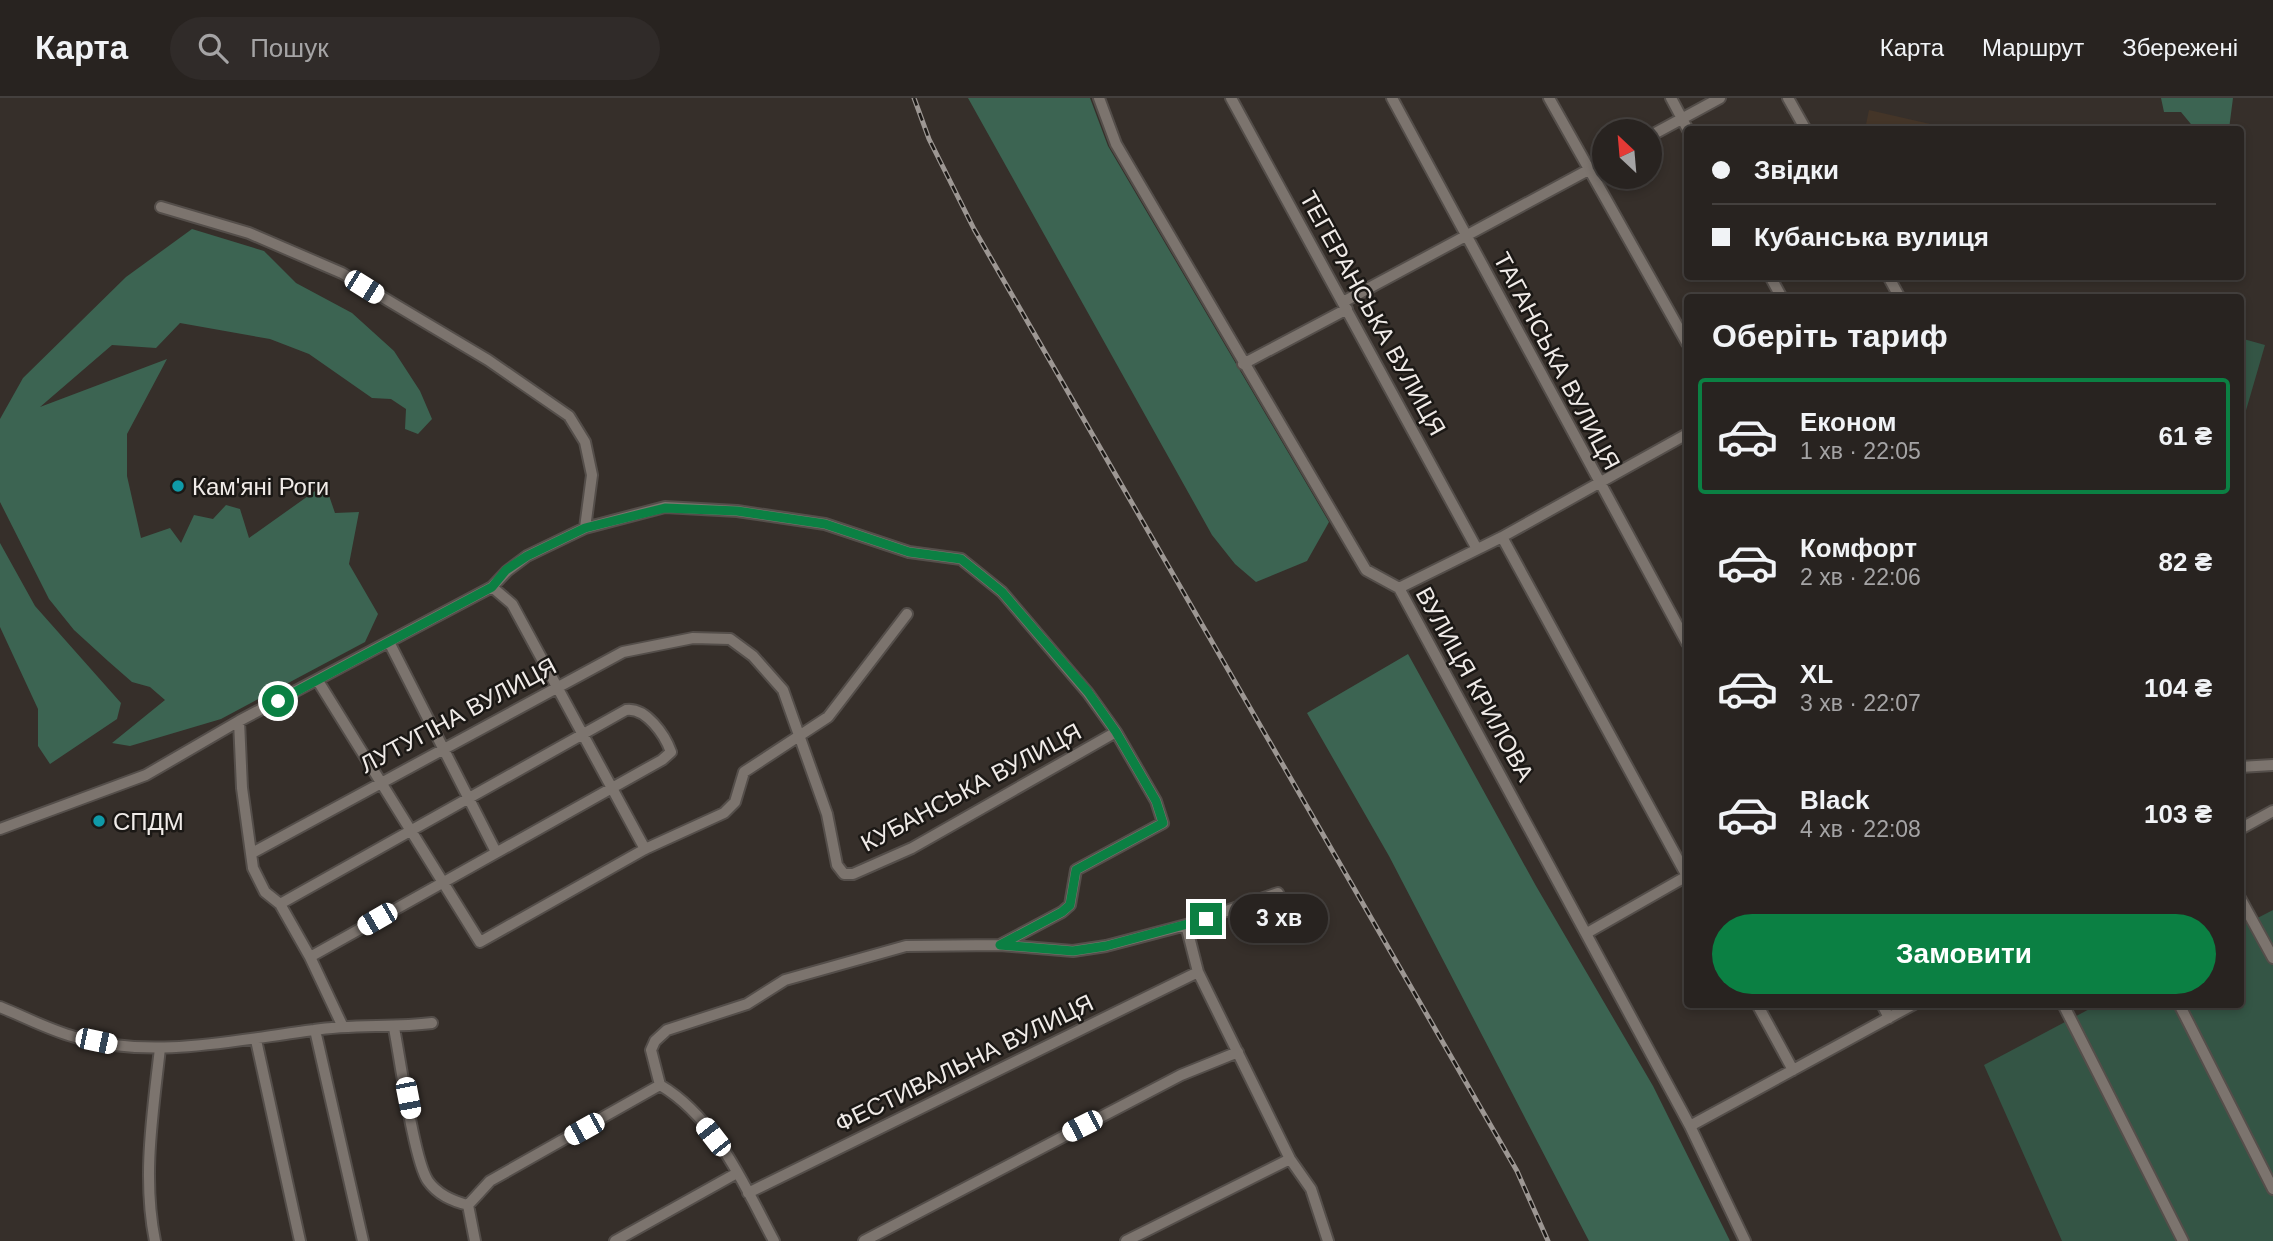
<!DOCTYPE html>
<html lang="uk">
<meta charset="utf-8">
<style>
body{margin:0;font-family:Helvetica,sans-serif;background:#302b29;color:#f1f3f6;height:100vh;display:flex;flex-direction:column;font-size:26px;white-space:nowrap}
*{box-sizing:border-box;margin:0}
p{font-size:23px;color:#a5a4a5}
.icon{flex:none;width:38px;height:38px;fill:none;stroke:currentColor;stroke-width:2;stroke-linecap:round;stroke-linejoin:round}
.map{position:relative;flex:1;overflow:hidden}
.details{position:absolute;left:1684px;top:196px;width:560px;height:714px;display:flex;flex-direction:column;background:#282320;border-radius:7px;box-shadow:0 4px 10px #0003,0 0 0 2px #44403e}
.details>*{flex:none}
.guide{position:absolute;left:1684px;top:28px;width:560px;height:154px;border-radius:7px;box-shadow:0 4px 10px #0003,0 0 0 2px #44403e;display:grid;align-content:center;height:154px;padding:0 28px;background:#282320}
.needle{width:46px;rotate:334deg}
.buttons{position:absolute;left:1592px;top:21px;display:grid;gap:14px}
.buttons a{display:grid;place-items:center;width:70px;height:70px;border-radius:50%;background:#282320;box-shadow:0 4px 10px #0003,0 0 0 2px #44403e;font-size:35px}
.end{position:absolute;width:32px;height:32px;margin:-16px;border:9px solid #0b8043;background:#fff;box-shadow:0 0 0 4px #fff}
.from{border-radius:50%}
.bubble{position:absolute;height:49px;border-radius:24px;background:#282320;box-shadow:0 4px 10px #0003,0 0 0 2px #44403e;font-size:23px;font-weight:700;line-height:49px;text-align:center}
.car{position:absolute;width:21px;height:42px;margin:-21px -10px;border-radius:9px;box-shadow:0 0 5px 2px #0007;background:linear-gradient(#fff 24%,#345 0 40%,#fff 0 76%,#345 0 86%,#fff 0)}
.guide b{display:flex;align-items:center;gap:24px;height:66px;font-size:26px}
.guide b+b{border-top:2px solid #44403e}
.guide i{width:18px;height:18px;background:#f1f3f6}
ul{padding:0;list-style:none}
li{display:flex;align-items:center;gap:21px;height:116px;margin:0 14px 10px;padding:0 14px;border:4px solid transparent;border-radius:7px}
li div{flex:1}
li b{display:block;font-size:26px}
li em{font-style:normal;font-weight:700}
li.current{border-color:#0b8043}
li>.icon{width:63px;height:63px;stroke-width:1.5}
h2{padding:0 28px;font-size:32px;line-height:84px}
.action{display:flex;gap:14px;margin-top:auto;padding:14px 28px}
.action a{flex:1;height:80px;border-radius:42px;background:#0b8043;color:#fff;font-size:28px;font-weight:700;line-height:80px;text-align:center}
header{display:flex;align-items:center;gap:42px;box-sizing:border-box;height:98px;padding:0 35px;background:#282320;border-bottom:2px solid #44403e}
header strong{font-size:33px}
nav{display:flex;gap:38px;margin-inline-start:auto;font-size:24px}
.search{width:490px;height:63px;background:#302b29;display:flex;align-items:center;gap:18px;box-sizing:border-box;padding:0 24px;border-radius:38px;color:#a5a4a5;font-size:26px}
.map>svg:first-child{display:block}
.industrial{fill:#443528}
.green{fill:#345545}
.forest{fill:#3c6452}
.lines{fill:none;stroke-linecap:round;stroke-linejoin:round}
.minor-casing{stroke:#544e4a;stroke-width:14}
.minor{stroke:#7c746e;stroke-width:10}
.rail-casing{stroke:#9d9793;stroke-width:5}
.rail{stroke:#1b1815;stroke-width:2.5;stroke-dasharray:8;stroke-linecap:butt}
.route{stroke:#0b8043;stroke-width:9}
.culture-dot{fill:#0f9aa8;stroke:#1b1815;stroke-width:2.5}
.labels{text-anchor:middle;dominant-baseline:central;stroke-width:5;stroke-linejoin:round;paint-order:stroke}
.street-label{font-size:24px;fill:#f0ebe8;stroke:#1b1815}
.poi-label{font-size:24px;fill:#f0ebe8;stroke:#1b1815;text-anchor:start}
</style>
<header>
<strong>Карта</strong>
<div class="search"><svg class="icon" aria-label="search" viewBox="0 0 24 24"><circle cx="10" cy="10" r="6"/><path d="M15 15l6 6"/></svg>Пошук</div>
<nav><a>Карта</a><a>Маршрут</a><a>Збережені</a></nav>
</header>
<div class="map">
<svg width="2273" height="1143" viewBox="0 0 2273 1143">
<rect width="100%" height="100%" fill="#362f2a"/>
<path class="industrial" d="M1869,12L1952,31H1865Z"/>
<path class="green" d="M2240,240L2265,247L2240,333Z
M2273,812V1143H2062L1984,967L2097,907L2240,906V829Z"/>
<path class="forest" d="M968,0H1090L1108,48L1329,424L1307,463L1256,484L1235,466L1212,437Z
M2161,0H2233L2229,31H2195L2181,14H2164Z
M192,131L264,153L296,185L352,215L394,253L420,293L432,321L418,336L405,331L406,311L391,301L372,300L309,256L270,241L180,225L156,250L112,247L40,309L167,261L127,336V378L141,440L170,430L181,445L194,417L213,421L226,407L240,411L249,440L325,386L335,415L359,414L349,466L378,516L365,544L221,621L130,648L112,645L165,602L150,589L132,584L108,563L74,532L49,501L0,404V321L23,280L126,179Z
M0,445L35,508L121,605L117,621L50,666L38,648V611L0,529Z
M1408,556L1536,788L1653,988L1730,1143H1589L1389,758L1307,615Z"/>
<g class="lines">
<defs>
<path id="minor" d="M1099,0L1116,46L1366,472L1399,490L1690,1028L1745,1143
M1231,0L1477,451
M1392,0L1687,545
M1549,0L1687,245
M1671,0L1688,32
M1788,0L1806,32
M1650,38L1720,0
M161,109L249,135L342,175L488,262L569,318L585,344L592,377L585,430
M1770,178L1782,200
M1888,178L1900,200
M1343,204L1605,63
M1243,266L1347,211
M1502,439L1687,778
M492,489L512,506L645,751
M1399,490L1502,439L1687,336
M389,544L496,754
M318,583L480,844L645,751L724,715L735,704L744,674L828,619L907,516
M239,623L242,690L253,770L265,794L280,806L310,859L343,929
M2240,669L2273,667
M0,731L146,677L239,623L492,489L507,473L527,458L585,430L665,409L737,413L825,426L909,454L961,461L1002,494L1088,595L1116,634L1156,703L1163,725L1076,772L1070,807L1062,814L1000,847
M2240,731L2273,713
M252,755L623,554L693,540L730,541L753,558L783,592L827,716L837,767L844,776H853L912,750L1116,634
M2240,800L2273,860
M280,806L626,612C646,609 665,637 671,654L662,662L310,859
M1186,827L1198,874L1290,1061L1311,1091L1328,1143
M1587,835L1687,778
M1757,906L1793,972
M1882,906L1889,920
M2063,906L2183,1143
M2179,906L2273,1091
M0,909C25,919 49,932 75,939C153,962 235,942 314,932C353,926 393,930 432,925
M394,930C400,960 414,1063 428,1083C438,1097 452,1103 468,1107L475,1143
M315,932L363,1143
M256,942L300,1143
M1690,1028L1914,906
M748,1095L1198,874
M468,1107L490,1083L660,987
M155,1143C142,1079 153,1014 160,950
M615,1143L737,1075
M774,1143C744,1087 716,1020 660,987L651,952L655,943L667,932L747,906L785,882L906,848L1000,847L1073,853L1106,848L1186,827L1278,795
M864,1143L1181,977L1238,954
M1126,1143L1290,1061"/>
</defs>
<use href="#minor" class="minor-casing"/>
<use href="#minor" class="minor"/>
<defs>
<path id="rail" d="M914,0L929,41L974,131L1517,1073L1548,1143"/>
</defs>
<use href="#rail" class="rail-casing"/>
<use href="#rail" class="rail"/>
</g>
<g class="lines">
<path class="route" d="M278,603L492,489L506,472L527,458L585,430L665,410L737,413L825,426L909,454L961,461L1002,494L1088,594L1116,634L1156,703L1163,725L1076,772L1070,807L1062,814L1000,847L1073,853L1106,848L1206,821"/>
</g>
<g class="culture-dot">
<circle cx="178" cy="388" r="7"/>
<circle cx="99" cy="723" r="7"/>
</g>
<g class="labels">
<g class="street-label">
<text transform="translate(1373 215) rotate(61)">ТЕГЕРАНСЬКА ВУЛИЦЯ</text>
<text transform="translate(1557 263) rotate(62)">ТАГАНСЬКА ВУЛИЦЯ</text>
<text transform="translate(1475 586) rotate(61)">ВУЛИЦЯ КРИЛОВА</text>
<text transform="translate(458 617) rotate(-28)">ЛУТУГІНА ВУЛИЦЯ</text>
<text transform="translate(971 689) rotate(-28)">КУБАНСЬКА ВУЛИЦЯ</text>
<text transform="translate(964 965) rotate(-26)">ФЕСТИВАЛЬНА ВУЛИЦЯ</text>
</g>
<g class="poi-label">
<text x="192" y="388">Кам'яні Роги</text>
<text x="113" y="723">СПДМ</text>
</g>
</g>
</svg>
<div class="buttons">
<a><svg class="needle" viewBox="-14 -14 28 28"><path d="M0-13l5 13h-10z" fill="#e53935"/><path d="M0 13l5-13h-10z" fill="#a5a4a5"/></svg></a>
</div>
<i class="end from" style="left:278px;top:603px"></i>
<i class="end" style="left:1206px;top:821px"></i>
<div class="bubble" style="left:1230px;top:796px;width:98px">3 хв</div>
<i class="car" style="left:364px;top:189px;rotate:122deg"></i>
<i class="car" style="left:377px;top:821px;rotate:240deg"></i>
<i class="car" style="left:96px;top:943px;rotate:102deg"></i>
<i class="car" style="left:408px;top:1000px;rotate:169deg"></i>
<i class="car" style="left:1082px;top:1028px;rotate:243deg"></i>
<i class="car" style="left:584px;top:1031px;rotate:241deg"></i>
<i class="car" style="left:713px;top:1039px;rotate:322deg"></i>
<div class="guide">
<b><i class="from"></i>Звідки</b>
<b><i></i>Кубанська вулиця</b>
</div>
<section class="details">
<h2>Оберіть тариф</h2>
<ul>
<li class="current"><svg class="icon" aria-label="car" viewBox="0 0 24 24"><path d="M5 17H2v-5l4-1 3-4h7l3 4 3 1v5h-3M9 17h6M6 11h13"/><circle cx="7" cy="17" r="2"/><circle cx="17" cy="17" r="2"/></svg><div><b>Економ</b><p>1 хв · 22:05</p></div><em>61 ₴</em></li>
<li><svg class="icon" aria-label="car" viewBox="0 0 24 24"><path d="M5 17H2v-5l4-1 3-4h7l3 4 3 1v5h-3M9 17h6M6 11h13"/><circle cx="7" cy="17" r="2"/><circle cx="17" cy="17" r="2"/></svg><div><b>Комфорт</b><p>2 хв · 22:06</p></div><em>82 ₴</em></li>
<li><svg class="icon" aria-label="car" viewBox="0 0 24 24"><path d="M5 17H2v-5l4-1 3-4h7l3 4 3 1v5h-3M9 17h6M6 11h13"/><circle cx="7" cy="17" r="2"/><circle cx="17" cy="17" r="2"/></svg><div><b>XL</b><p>3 хв · 22:07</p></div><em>104 ₴</em></li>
<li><svg class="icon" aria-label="car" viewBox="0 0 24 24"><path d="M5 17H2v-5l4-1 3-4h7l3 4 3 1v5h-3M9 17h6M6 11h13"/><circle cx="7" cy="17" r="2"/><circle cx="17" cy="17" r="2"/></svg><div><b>Black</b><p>4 хв · 22:08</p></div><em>103 ₴</em></li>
</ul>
<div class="action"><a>Замовити</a></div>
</section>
</div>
